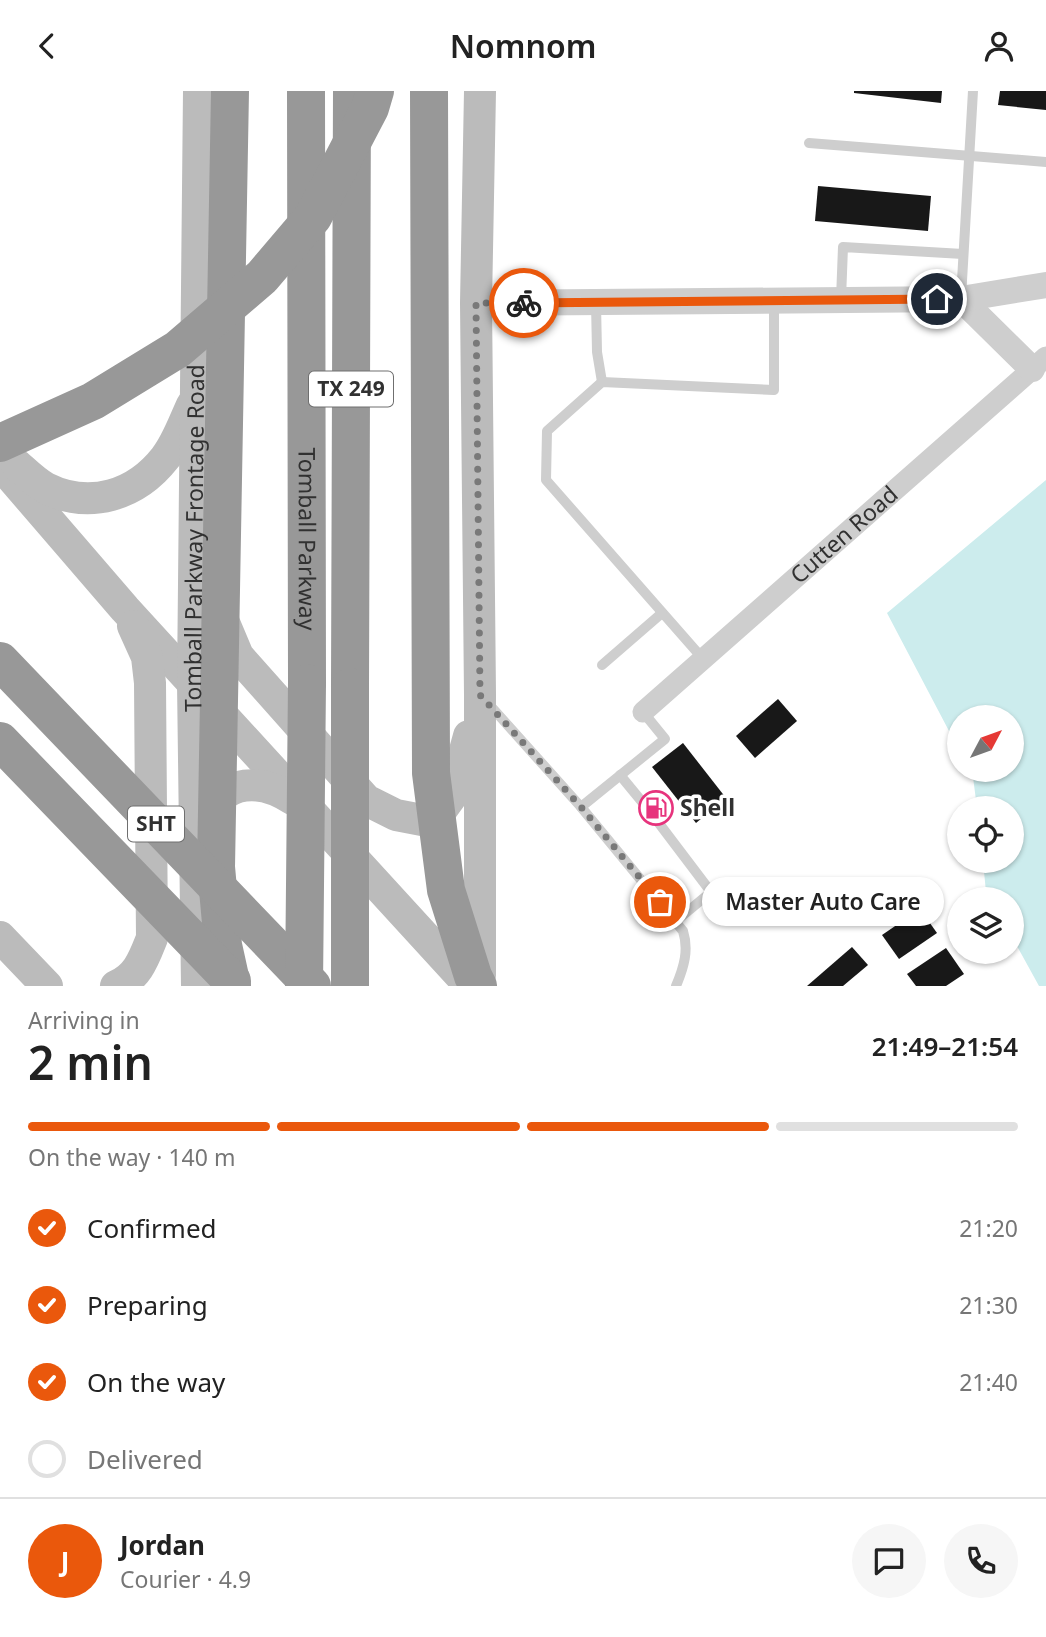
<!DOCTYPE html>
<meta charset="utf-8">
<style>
body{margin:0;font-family:"Noto Sans",sans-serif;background:#f6f6f6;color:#222;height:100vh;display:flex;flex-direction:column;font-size:26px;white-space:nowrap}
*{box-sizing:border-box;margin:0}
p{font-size:23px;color:#767676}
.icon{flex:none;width:38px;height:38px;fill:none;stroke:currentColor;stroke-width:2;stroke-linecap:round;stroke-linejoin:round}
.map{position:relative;height:895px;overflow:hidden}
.sheet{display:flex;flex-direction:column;background:#fff;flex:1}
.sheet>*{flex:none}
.needle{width:46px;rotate:49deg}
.fabs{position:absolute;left:947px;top:614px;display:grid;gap:14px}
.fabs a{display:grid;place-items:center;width:77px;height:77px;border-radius:50%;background:#fff;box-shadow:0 2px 5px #0004;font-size:35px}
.pin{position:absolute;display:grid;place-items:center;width:60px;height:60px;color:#fff;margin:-30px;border:4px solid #fff;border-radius:50%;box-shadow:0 2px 7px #0007}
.courier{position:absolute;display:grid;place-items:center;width:70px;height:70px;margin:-35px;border:5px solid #ea580c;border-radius:50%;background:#fff;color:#222;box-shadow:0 2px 9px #0007}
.bubble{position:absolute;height:49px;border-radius:24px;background:#fff;box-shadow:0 2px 5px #0004;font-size:23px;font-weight:600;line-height:49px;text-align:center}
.head em{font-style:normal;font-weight:600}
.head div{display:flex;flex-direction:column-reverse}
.head{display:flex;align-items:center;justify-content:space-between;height:119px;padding:0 28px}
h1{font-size:46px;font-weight:600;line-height:52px}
.bar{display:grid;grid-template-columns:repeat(4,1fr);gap:10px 7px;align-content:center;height:84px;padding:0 28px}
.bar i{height:9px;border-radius:5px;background:#e0e0e0}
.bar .current{background:#ea580c}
.bar p{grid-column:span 4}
.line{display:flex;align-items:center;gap:18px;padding:0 28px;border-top:2px solid #e0e0e0}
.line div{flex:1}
.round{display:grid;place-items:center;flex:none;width:74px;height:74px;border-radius:37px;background:#f6f6f6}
ol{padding:0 28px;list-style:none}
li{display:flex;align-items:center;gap:21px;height:77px}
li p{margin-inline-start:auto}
li .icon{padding:7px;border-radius:50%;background:#ea580c;color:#fff;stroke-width:4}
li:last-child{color:#767676}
li i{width:38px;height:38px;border:4px solid #e0e0e0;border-radius:50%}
header{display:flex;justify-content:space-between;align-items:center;height:91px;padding:0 28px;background:#fff;font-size:32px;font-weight:600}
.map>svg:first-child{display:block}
</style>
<header><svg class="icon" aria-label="back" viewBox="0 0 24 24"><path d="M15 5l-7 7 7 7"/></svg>Nomnom<svg class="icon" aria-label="person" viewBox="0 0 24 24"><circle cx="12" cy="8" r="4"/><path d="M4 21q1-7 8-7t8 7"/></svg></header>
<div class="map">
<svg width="1046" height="895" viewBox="0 0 1046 895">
<rect width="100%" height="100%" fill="#fff"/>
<path fill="#cceced" d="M1046,389v506h-7l-27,-49v-38h-22l-4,-7 -3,-31h29v-52l-35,-1 -4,-31 -3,-7h42v-53h-53v33l-72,-137z"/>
<g fill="#181818">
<path d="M854,0h88l-1,12 -87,-10z"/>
<path d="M1000,0h46v19l-48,-5z"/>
<path d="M818,95l113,10 -3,35 -113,-10z"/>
<path d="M778,608l19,22 -42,37 -19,-22z"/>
<path d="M683,652l43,55 -30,25 -44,-56z"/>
<path d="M920,818l17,24 -38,26 -17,-24z"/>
<path d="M852,856l16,18 -25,21h-36z"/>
<path d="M946,857l18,26 -18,12h-30l-9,-12z"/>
</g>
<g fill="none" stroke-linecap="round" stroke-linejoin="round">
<g stroke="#cecece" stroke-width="10">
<path d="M809,52l237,19"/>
<path d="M961,207l12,-207"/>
<path d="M841,208l2,-52 120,7"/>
<path d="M596,212l1,49 5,30"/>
<path d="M704,569l-158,-180 1,-49 55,-49 172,8v-88"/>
<path d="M602,574l60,-52"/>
<path d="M487,611l94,105 102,124c6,19 1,36 -7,55"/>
<path d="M620,684l23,28"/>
<path d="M581,716l84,-68 -22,-27"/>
<path d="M658,731l53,70 -35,29"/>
</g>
<path stroke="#cecece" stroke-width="21" id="s1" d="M643,621l403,-355"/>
<g stroke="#cecece" stroke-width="26">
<path d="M961,208l71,70"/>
<path d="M476,212l485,-4 85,-14"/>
</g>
<g stroke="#bbb" stroke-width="32">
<path d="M0,373l125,145 345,377"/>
<path d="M17,374c9,8 19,18 29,23 44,22 90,7 119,-30 12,-15 19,-36 27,-53"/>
<path d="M222,527l16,38 128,144 30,15 26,5 18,-8 13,-18 16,-58"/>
<path d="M206,726c19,-39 55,-39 88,-17"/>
<path d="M0,846l47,49"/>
<path d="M480,884v-280l-4,-392 4,-212"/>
<path d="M116,895c22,-9 28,-28 36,-48l-2,-255 -3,-26 -14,-31"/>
<path id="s2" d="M197,895l-4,-304 6,-591"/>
</g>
<g stroke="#989898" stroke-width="38">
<path id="s3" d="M306,0l1,592"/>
<path d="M350,596l2,-596"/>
</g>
<g stroke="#989898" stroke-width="38">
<path d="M230,0l-14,776 7,78 9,41"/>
<path d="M429,0l2,682 15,117 27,86 5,10"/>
<path d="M0,352l93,-42 85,-52 84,-72 51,-60 57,-109 5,-17"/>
<path d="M0,570l312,325"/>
<path d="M350,596v299"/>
<path d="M0,650l232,240"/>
<path d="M304,895l3,-303"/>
</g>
</g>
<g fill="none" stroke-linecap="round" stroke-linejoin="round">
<path stroke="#797979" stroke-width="7" stroke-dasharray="0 12.6" d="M524,212h-48l4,392 101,112 79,95"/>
<path stroke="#ea580c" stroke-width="9" d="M524,212l413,-4"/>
</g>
<defs>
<g id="fuel-ring" transform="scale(1.75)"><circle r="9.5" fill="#fff" stroke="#e7347d" stroke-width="1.5"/><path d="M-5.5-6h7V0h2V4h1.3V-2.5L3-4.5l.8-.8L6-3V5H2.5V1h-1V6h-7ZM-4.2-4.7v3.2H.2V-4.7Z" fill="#e7347d"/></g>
</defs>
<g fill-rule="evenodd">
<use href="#fuel-ring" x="656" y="717"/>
</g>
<g text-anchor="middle" stroke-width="7" stroke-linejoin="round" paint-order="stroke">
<g fill="#fff" stroke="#6f6f6f" stroke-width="2">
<rect x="309" y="280.5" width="84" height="35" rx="5"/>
<rect x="128" y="715.5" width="56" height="35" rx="5"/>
</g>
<g font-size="21" font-weight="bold" fill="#313131">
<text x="351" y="305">TX 249</text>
<text x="156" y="740">SHT</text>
</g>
<g font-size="23" fill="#313131" stroke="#fff">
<text dy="8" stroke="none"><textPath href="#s1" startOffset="268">Cutten Road</textPath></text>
<text dy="8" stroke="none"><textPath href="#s2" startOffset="448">Tomball Parkway Frontage Road</textPath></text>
<text dy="8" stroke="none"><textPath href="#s3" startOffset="448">Tomball Parkway</textPath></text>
</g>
<g font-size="23" font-weight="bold" fill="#313131" stroke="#fff" text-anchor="start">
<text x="680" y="725">Shell</text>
</g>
</g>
</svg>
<div class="fabs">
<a><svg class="needle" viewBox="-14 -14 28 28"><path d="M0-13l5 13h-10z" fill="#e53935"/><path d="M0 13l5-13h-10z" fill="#767676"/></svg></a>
<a><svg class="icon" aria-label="locate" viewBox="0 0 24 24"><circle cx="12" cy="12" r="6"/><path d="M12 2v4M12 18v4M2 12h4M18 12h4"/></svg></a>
<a><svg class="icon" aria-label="layers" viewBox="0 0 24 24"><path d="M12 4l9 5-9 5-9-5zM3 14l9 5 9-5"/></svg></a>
</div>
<div class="pin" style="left:660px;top:811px;background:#ea580c"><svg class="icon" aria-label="bag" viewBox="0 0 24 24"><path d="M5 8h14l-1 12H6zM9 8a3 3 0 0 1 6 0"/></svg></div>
<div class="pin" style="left:937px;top:208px;background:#1f2937"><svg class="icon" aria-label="home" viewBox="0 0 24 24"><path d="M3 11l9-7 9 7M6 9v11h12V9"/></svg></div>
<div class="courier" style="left:524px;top:212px"><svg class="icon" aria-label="bike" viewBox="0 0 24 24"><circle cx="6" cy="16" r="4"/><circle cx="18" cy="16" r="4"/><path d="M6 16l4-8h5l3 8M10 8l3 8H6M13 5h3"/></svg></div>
<div class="bubble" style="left:702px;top:786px;width:242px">Master Auto Care</div>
</div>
<section class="sheet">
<div class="head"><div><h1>2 min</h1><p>Arriving in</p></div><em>21:49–21:54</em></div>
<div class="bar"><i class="current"></i><i class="current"></i><i class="current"></i><i></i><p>On the way · 140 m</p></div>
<ol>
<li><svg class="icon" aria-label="check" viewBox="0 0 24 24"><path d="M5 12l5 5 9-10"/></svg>Confirmed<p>21:20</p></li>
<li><svg class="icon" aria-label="check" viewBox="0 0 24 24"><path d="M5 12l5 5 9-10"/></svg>Preparing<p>21:30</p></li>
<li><svg class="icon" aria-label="check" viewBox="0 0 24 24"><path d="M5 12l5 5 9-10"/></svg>On the way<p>21:40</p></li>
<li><i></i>Delivered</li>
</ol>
<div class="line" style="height:126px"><b class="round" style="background:#ea580c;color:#fff">J</b><div><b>Jordan</b><p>Courier · 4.9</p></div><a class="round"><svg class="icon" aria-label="chat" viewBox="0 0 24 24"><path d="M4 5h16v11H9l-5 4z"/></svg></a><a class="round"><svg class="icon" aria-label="phone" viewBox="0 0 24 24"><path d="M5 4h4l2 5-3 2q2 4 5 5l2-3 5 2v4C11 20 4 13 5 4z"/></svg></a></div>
</section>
